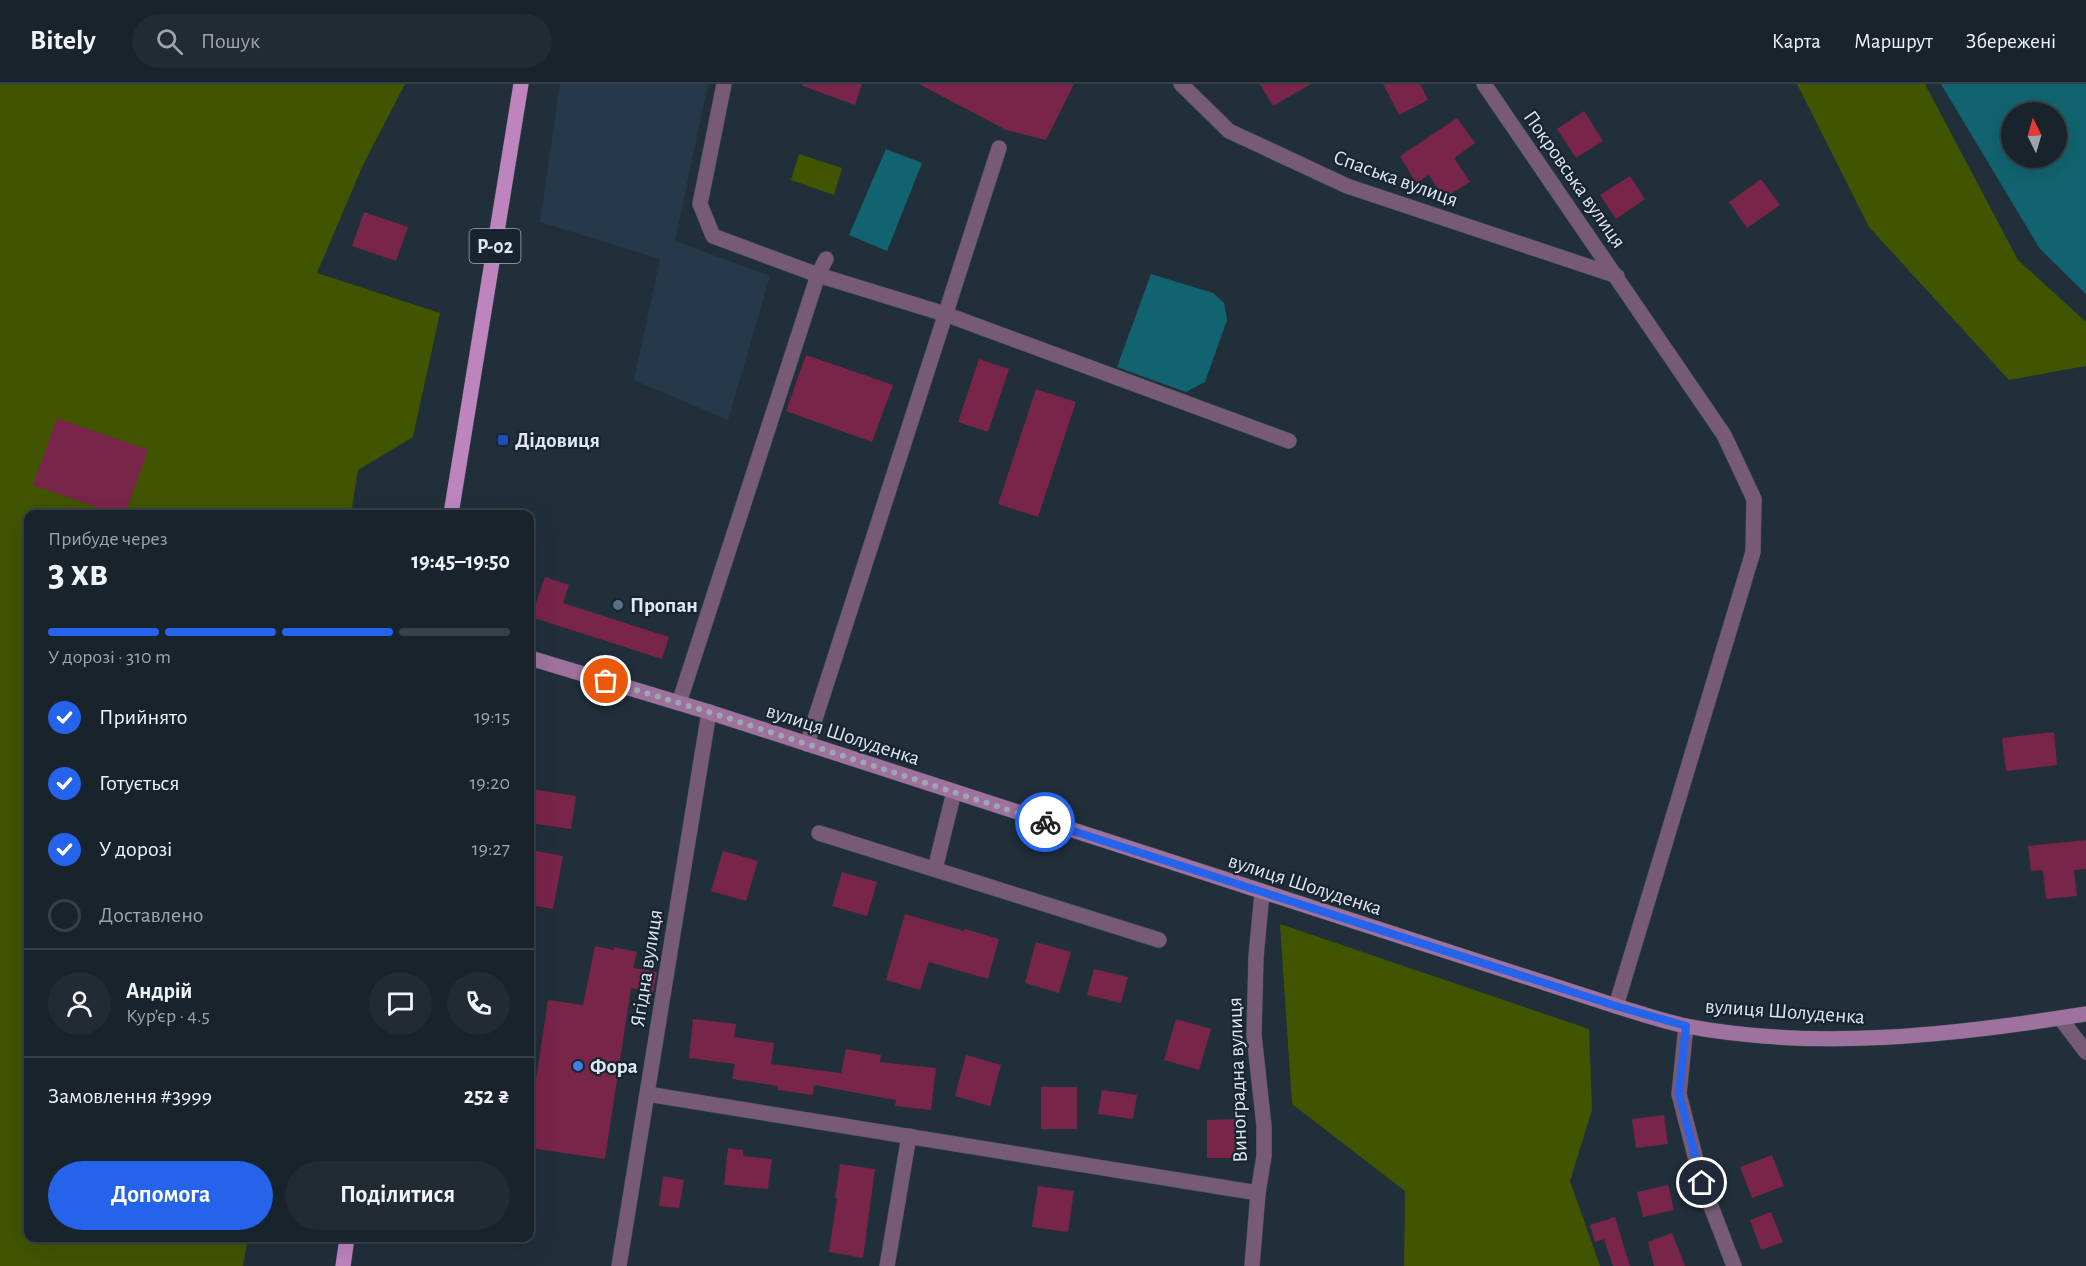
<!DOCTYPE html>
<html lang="uk">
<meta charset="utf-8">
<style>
body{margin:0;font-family:"Alegreya Sans",sans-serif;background:#222b34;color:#f1f3f6;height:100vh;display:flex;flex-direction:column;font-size:22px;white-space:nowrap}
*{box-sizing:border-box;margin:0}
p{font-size:20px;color:#9fa4a9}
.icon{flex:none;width:33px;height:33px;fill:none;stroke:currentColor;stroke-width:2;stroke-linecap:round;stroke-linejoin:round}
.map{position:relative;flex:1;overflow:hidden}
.side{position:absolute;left:24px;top:426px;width:510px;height:732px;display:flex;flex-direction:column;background:#19232c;border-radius:12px;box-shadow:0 6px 24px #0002,0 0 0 2px #374048}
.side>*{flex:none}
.needle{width:39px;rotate:355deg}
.buttons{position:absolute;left:2001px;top:18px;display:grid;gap:12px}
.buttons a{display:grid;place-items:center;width:66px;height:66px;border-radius:50%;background:#19232c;box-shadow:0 6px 24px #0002,0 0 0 2px #374048;font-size:30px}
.pin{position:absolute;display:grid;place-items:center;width:51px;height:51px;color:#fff;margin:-26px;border:3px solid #fff;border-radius:50%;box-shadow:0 2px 6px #0007}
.courier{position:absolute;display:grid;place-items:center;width:60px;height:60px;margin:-30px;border:4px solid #2563eb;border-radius:50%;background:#fff;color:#222;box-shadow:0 2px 8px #0007}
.overview em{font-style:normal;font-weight:600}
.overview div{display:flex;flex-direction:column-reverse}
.overview{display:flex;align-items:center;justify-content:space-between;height:102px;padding:0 24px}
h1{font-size:39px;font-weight:600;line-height:45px}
.bar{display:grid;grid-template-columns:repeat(4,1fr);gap:9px 6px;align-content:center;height:72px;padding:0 24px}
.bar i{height:8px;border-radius:4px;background:#374048}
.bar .on{background:#2563eb}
.bar p{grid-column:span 4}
.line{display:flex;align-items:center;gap:15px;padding:0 24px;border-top:2px solid #374048}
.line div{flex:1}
.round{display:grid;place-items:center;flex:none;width:63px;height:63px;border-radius:32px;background:#222b34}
ol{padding:0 24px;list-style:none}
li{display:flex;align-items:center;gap:18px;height:66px}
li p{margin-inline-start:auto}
li .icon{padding:6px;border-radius:50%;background:#2563eb;color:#fff;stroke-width:4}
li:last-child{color:#9fa4a9}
li i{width:33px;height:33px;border:3px solid #374048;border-radius:50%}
.action{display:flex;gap:12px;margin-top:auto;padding:12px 24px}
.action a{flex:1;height:69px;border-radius:36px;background:#2563eb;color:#fff;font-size:24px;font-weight:600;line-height:69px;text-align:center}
.action a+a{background:#222b34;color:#f1f3f6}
header{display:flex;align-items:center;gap:36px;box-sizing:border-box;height:84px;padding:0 30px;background:#19232c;border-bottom:2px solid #374048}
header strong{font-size:28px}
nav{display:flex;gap:33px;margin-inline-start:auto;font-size:21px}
.search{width:420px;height:54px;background:#222b34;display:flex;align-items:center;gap:15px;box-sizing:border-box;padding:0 21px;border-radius:33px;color:#9fa4a9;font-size:22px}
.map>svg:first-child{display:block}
</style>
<header>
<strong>Bitely</strong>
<div class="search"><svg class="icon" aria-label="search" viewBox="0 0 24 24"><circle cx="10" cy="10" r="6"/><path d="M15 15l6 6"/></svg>Пошук</div>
<nav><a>Карта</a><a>Маршрут</a><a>Збережені</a></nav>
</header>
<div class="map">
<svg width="2086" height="1182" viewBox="0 0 2086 1182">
<rect width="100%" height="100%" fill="#212f3b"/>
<path fill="#26394a" d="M560,0h148l-33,157 95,35 -42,144 -94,-40 26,-121 -120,-37z"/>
<g fill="#415400">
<path d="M0,0h405l-42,81 -46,108 123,40 -27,124 -55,33 -7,44h-323v724h220l-5,28h-243z"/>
<path d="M1797,0h128l93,176 68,62v44l-77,14 -140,-153z"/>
<path d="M799,70l43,14 -8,27 -43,-15z"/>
<path d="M1280,840l309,105 3,81 -22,71 30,85h-196l1,-75 -113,-87z"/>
</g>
<g fill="#11646f" fill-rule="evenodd">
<path d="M1941,0h145v210l-46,-45zM2012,28h44v46h-44z"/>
<path d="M886,65l36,14 -35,88 -38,-16z"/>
<path d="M1151,190l62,19 11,10 3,17 -22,62 -19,10 -69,-25z"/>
</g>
<g fill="#792449">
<path d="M803,0h59l-7,21 -52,-19z"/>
<path d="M919,0h155l-28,56 -40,-10z"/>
<path d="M1260,0h51l-38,22z"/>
<path d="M1383,0h37l8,16 -29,15z"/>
<path d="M1584,27l19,30 -27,17 -19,-29z"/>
<path d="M1457,34l18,25 -21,15 16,24 -26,16 -15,-23 -13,8 -16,-27z"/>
<path d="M1630,92l15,23 -29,20 -16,-24z"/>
<path d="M1761,95l19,26 -33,23 -18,-26z"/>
<path d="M364,128l44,15 -12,34 -44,-15z"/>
<path d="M806,271l87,30 -21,57 -86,-31z"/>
<path d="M979,275l30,10 -21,63 -30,-10z"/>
<path d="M1036,305l40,13 -38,115 -40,-13z"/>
<path d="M57,334l91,32 -23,64h-9l-83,-29z"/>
<path d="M545,493l24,8 -6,18 106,34 -7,22 -131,-42z"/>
<path d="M2054,648l3,33 -51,6 -4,-33z"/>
<path d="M530,705l46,7 -5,33 -41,-6z"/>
<path d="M2086,756v29l-12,1 3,26 -31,3 -3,-29 -12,1 -3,-25z"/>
<path d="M536,767l27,5 -10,53 -23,-4v-14z"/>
<path d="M723,767l35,10 -12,40 -35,-10z"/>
<path d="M842,788l35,10 -10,34 -35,-10z"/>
<path d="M905,830l59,17 1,-2 34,10 -11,40 -59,-17 -9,28 -34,-10z"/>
<path d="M1036,858l35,10 -12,41 -34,-10z"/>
<path d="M595,862l19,4v-3l23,5 -4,16 24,4 -4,21 -22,-5 -26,171 -75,-11v-29l18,-119 35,5z"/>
<path d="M1094,885l34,8 -7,26 -34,-8z"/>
<path d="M693,935l43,5 -2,13 40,6 -3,21 70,9 5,-24 35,6 -1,7 56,6 -5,42 -36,-4 1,-6 -82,-15 -1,10 -35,-5v-4l-46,-7 3,-15 -46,-6z"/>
<path d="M1176,935l35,10 -12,41 -35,-10z"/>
<path d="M966,971l35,10 -11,41 -35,-10z"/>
<rect x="1041" y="1003" width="36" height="42"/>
<path d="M1102,1006l35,5 -4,24 -35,-5z"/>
<path d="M1664,1031l4,29 -32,4 -4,-29z"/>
<path d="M1237,1035v39h-30v-38z"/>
<path d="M728,1064l15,2v6l29,3 -4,30 -44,-4z"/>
<path d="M1772,1071l12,31 -32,12 -12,-31z"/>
<path d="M840,1080l35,5 -12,89 -34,-6 8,-54h-2z"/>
<path d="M663,1092l21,4 -5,28 -20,-2z"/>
<path d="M1668,1101l6,25 -31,7 -6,-25z"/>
<path d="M1038,1102l36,5 -6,41 -36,-5z"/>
<path d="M1771,1128l12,30 -22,8 -11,-30z"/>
<path d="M1615,1133l6,20 9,29h-17l-9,-27 -9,3 -5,-17z"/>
<path d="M1672,1149l13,33h-31l-6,-24z"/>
</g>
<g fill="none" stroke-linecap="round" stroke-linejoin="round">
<g stroke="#3f4c58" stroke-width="16">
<g id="minor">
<path d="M724,0l-24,120 13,32 105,39 127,39 344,127"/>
<path d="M1181,0l48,47 118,55 270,90"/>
<path d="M1484,0l240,351 30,64 -1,53 -137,454"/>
<path d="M679,619l139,-428 8,-16"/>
<path d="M807,660l192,-596"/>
<path d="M819,749l340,107"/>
<path d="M935,785l19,-77"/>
<path d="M2060,934l26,34"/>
<path d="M1686,942l-7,68 23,89 32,83"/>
<path d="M647,1010l611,99"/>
<path d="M619,1182l90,-554"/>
<path d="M887,1182l22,-130"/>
<path d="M1252,1182l6,-73 6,-37v-30l-10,-91 2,-78 6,-64"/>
</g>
</g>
<g stroke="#3f4c58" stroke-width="16">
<path id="secondary" d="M530,574l179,54 907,294c23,7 46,15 70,20 132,25 269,9 400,-12"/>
</g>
<g stroke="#3f4c58" stroke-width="16">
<g id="primary">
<path d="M451,430l70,-430"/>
<path d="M343,1182l4,-28"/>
</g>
</g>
<use href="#minor" stroke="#765a76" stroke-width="15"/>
<use href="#secondary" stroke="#9f719e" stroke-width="15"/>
<use href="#primary" stroke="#be84be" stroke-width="15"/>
</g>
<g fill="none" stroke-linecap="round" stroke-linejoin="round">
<path stroke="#9ca7b0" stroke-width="6" stroke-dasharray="0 10.8" d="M606,597l103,31 336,110"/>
<path stroke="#2563eb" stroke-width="8" d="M1045,738l571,184 70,20 -7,68 23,89"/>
</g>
<rect fill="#1a4fb4" stroke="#182531" stroke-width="2" x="497" y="350" width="12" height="12" rx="3"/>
<circle fill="#5c6f8a" stroke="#182531" stroke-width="2" cx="618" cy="521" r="6"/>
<circle fill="#3f7fe0" stroke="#182531" stroke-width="2" cx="578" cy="982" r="6"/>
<g text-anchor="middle" stroke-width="4.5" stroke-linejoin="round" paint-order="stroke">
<rect fill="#182531" stroke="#a3adb6" stroke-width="1.5" x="469.5" y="145" width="51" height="34" rx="4.5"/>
<g font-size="20" font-weight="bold" fill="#dee7ef">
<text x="495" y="169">Р-02</text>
</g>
<g font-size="21" fill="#dee7ef" stroke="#182531">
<text transform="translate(1396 94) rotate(20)" y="7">Спаська вулиця</text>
<text transform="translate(1575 95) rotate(55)" y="7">Покровська вулиця</text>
<text transform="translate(843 650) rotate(18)" y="7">вулиця Шолуденка</text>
<text transform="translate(1305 800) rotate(18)" y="7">вулиця Шолуденка</text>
<text transform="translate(646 884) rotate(-81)" y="7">Ягідна вулиця</text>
<text transform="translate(1785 927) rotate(4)" y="7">вулиця Шолуденка</text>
<text transform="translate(1237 996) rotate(-92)" y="7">Виноградна вулиця</text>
</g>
<g font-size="21" font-weight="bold" fill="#dee7ef" stroke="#182531" text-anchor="start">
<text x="515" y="363">Дідовиця</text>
<text x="630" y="528">Пропан</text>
<text x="590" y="989">Фора</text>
</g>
</g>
</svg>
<div class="buttons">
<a><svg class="needle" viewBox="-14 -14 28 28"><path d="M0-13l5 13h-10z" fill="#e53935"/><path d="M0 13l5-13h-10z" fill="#9fa4a9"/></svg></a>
</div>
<div class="pin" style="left:606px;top:597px;background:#ea580c"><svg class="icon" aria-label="bag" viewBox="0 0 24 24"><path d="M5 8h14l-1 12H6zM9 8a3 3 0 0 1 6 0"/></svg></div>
<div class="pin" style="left:1702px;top:1099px;background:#1f2937"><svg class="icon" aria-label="home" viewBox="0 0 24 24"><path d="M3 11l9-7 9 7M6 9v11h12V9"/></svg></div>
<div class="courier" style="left:1045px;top:738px"><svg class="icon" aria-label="bike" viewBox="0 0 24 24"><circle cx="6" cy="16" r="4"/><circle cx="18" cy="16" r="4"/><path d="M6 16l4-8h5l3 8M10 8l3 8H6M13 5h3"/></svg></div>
<section class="side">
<div class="overview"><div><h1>3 хв</h1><p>Прибуде через</p></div><em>19:45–19:50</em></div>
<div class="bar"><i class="on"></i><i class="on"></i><i class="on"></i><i></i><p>У дорозі · 310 m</p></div>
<ol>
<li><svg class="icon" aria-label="check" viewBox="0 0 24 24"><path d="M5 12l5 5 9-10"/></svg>Прийнято<p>19:15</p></li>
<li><svg class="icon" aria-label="check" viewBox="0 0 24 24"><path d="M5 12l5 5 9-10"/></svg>Готується<p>19:20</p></li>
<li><svg class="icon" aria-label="check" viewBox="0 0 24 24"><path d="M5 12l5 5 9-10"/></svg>У дорозі<p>19:27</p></li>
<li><i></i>Доставлено</li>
</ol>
<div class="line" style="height:108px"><a class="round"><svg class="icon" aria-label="person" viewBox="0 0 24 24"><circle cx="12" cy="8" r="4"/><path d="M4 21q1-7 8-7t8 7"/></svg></a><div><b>Андрій</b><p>Кур’єр · 4.5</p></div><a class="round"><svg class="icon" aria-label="chat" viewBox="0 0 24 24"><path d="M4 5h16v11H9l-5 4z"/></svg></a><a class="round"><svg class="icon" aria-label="phone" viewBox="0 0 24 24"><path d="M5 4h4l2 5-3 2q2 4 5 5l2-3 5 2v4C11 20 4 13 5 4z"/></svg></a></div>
<div class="line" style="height:78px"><div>Замовлення #3999</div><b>252 ₴</b></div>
<div class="action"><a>Допомога</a><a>Поділитися</a></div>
</section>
</div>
